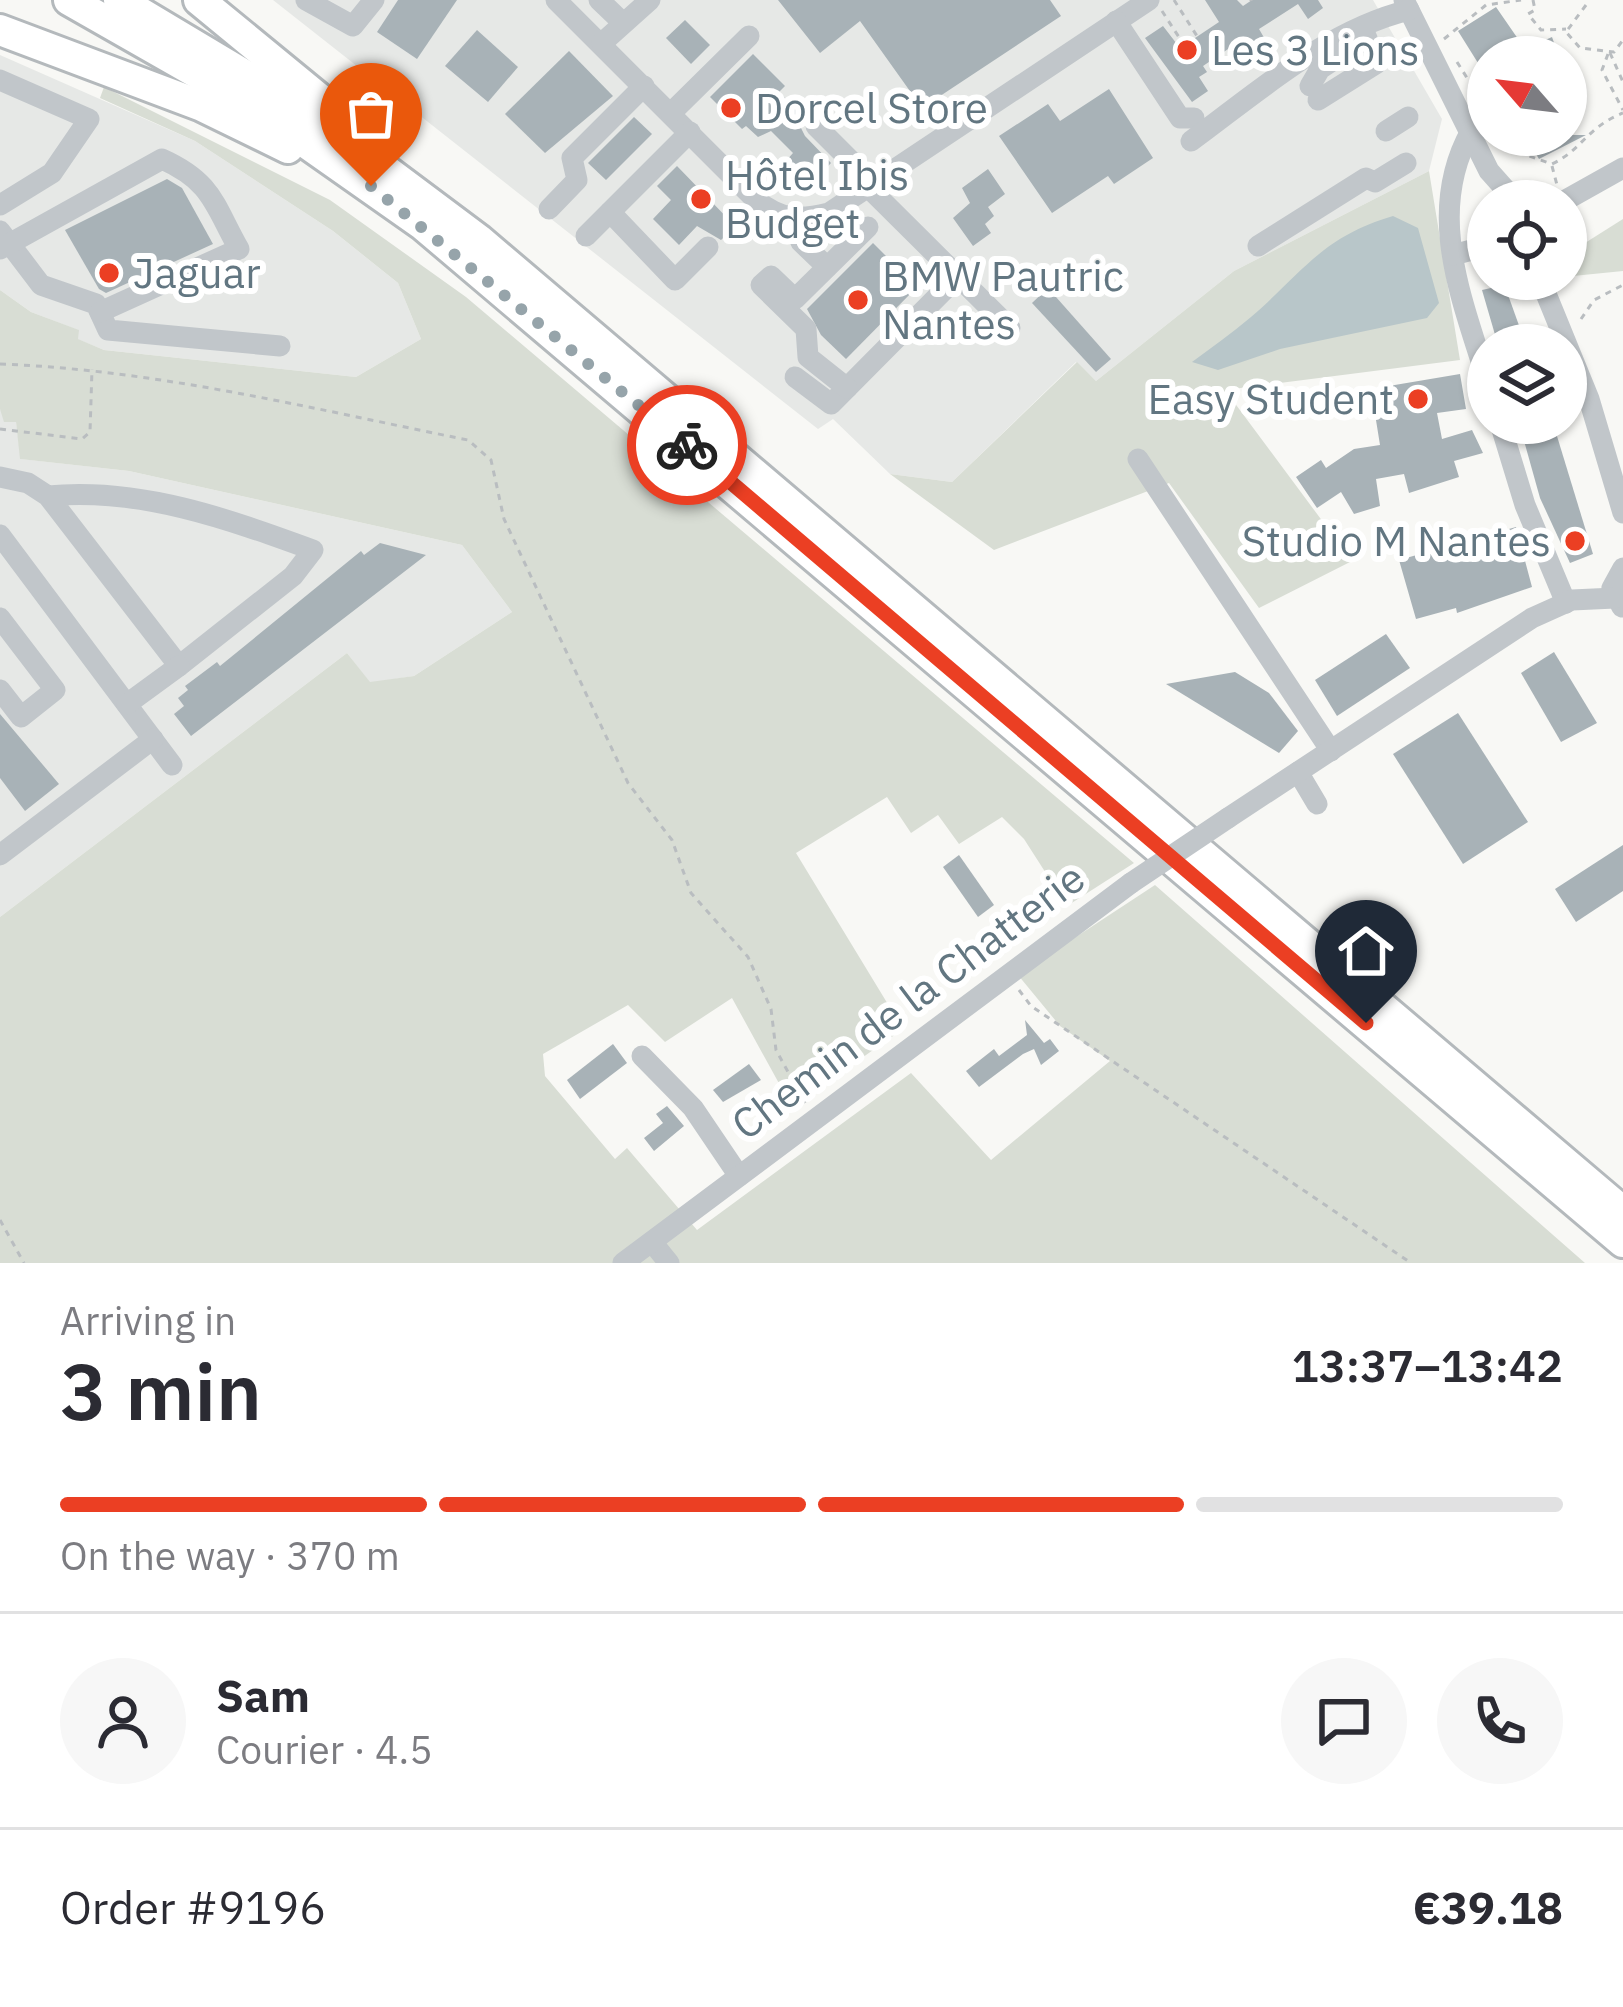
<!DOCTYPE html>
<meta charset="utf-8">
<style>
body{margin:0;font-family:"IBM Plex Sans",sans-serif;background:#f7f7f7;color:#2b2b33;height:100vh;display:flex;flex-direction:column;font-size:45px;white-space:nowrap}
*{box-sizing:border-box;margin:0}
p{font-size:39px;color:#7c7c81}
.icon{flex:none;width:66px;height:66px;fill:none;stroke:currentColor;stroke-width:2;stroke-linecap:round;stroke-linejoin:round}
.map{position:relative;height:1263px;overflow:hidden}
.side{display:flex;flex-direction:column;background:#fff;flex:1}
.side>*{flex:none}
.needle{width:78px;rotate:298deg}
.buttons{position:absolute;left:1467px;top:36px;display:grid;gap:24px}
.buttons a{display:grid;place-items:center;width:120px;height:120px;border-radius:50%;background:#fff;box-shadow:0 3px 9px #0004;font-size:60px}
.pin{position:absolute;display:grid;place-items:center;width:102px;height:102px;color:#fff;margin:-123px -51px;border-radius:50% 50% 50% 0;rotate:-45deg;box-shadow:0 0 12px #0007}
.pin .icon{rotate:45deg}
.courier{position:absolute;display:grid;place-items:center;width:120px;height:120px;margin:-60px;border:9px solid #eb3f23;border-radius:50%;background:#fff;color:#222;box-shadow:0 3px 15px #0007}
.head em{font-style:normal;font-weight:600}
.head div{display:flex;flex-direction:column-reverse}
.head{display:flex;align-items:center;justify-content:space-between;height:204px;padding:0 60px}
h1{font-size:78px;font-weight:600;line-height:90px}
.bar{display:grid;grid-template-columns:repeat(4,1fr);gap:18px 12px;align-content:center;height:144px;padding:0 60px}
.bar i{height:15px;border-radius:9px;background:#e1e1e2}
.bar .active{background:#eb3f23}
.bar p{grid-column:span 4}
.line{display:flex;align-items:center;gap:30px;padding:0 60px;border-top:3px solid #e1e1e2}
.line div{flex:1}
.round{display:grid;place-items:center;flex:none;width:126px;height:126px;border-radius:63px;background:#f7f7f7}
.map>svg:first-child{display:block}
</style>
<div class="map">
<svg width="1623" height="1263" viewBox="0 0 1623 1263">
<rect width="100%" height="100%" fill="#f8f8f5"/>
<g fill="#e6e8e6">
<path d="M273,0h1100l69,119 -13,52 -195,100 -138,110 -20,-19 -124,120 -62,-8 -57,-55 -15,10z"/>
<path d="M0,55l195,86 138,90 65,52 23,56 -65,38 -252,-27 -27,-11 1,-9 -47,-18 -31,-22z"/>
<path d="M0,409l16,13 5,37 108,12 333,74 50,67 -98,64 -44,7 -23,-30 -347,264z"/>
</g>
<g fill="#d8ddd4">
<path d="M104,87l226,113 136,97 668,566 -67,43 -43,-67 -22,-22 -43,27 -21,-29 -27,18 -24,-36 -91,56 107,176 -111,78 -60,-109 -67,44 -37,-37 -85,49 2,22 70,83 12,-11 70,82 214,-157 80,87 119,-99 -50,-35 -42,-51 137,-90 430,378h-1585v-346l347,-264 23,29 44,-6 98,-64 -50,-67 -333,-74 -109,-12 -4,-37h-12l-4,-13v-119l31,22 48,18 -1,9 26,11 252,27 65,-38 -23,-56 -65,-52 -138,-90 -95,-43z"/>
<path d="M1429,171l31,189 -235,30 127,171 -93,47 -90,-125 -175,67 -104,-76 62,8 125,-120 19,19 138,-110z"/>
<path d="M1623,219v52l-50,5 -7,-21z"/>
</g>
<path fill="#b8c6c9" d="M1393,216l25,12 21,75 -12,15 -147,31 -62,21 -26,-8c20,-15 40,-29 59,-45 52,-45 71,-80 142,-101z"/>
<g fill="#a8b2b7">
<path d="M398,0h59l-40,59 -40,-27z"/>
<path d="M778,0h272l11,16 -139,92 -62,-87 -40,32z"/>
<path d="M1205,0h32l6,6 9,-6h66l5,8 -15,11 -10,-15 -39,25 7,12 -7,4 4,7 -17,11 -12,-18 -31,21 4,6 -8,5 9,14 -16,11 -47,-64 18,-12 17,22 39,-26z"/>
<path d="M1496,7l29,42 27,-12 7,20h-71v22l-30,-48z"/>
<path d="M685,20l25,25 -19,19 -25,-26z"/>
<path d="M477,30l41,37 -30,35 -43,-36z"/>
<path d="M569,51l44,45 -68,57 -40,-39z"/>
<path d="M753,54l32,32 -6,6 26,25 -5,9 5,10 26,27 -12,13 -8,-7 -9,9 -17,-16 8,-9 -22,-22 -13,6 -12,-11 -4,3 -32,-32z"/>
<path d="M1109,89l44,69 -39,26 -6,-8 -56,37 -53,-77 49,-32 12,17z"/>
<path d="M634,117l18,17 -46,46 -18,-17z"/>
<path d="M1534,135h52l-47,24 -12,-20z"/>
<path d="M677,166l58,60 -14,14 -24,-14 -18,19 -26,-26 18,-19 -14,-14z"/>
<path d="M988,169l17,25 -17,13 6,9 -9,8 6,9 -18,13 -20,-28 17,-15 -8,-15z"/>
<path d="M167,179l15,9 31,56 -107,49 -7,-4 -34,-59z"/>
<path d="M873,243l44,44 -71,72 -25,-24 -14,-26z"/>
<path d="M1504,285l3,7 19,53h-28l-16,-55z"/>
<path d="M1048,288l63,71 -15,13 -64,-69z"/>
<path d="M1460,374l6,35 -29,4 5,26 30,-9 11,23 -29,8 5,16 -50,16 -5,-19 -28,5 4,27 -26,8 -13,-22 -24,16 -21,-31 25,-17 5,8 28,-19 26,-4 -9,-56z"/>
<path d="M1519,423h34l40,131 -23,9 -30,-65z"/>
<path d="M1516,527l16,60 -75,26 -1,-5 -40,11 -17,-59z"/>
<path d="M380,543l46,12 -235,181 -17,-22 10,-8 -6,-8 10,-8 -3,-4 32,-24 3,4 141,-115 3,4z"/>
<path d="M1386,634l24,34 -73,48 -22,-36z"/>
<path d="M1554,652l43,71 -36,19 -40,-69z"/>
<path d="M1235,672l34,21 29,38 -19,22 -113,-69z"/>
<path d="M1458,713l70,109 -65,42 -70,-110z"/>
<path d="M0,714l59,70 -34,27 -25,-33z"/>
<path d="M1623,845v46l-47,31 -21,-33z"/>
<path d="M959,855l35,50 -16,12 -35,-50z"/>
<path d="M1025,1020l19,23 6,-4 9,12 -18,14 -7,-16 -11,5 -44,33 -13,-16 28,-22 5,7 28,-21z"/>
<path d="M613,1044l14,19 -47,36 -13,-19z"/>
<path d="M749,1064l12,16 -38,22 -10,-12z"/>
<path d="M667,1106l17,20 -30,25 -10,-13 19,-15 -7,-9z"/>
</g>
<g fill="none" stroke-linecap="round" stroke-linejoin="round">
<g stroke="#b4b9bc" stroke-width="36">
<g id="highway">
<path d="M69,0l179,102 175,123 1200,1017"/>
<path d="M119,0l197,118 163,122 1144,972"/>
<path d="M199,0l128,105"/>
<path d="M0,30l202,76 86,42"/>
</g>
</g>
<g stroke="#b9bdc0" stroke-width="3" stroke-dasharray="6 6" stroke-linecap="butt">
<path d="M1174,0l23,36"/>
<path d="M1251,0v1"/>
<path d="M1533,0l2,10 -7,4 13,16 25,-1"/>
<path d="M1586,5l-20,27 14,16 34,4 9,-12"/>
<path d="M1162,11l22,34"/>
<path d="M1444,39l42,-34 35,-5"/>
<path d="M1610,53l13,29"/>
<path d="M1608,54l-6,16 21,40"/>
<path d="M1457,62l31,49"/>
<path d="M1503,135l9,15 40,14c30,-14 35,-37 71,-51"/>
<path d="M1552,166l5,19"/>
<path d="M1581,319l13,-19 29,-15"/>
<path d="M0,364c158,6 313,45 468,76l23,20 13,59 124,264 44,57 19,53 57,64 23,52 5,41 29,53"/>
<path d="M0,429l82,10 8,-7 2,-63"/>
<path d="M1019,990l12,16 380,257"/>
<path d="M0,1220l24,43"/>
</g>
<g stroke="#c1c6ca" stroke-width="21">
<path d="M306,0l47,26 21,-26"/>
<path d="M556,0l200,200c25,19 42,21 73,13l320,-213"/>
<path d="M599,0l23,22"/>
<path d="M1404,0l85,171 24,27"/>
<path d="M1116,21l64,97h14"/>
<path d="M602,43l48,-43"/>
<path d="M0,80l89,39 -37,54 -52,32"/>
<path d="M1310,86l10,-17 47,-31"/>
<path d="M1318,100l59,-37"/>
<path d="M671,113l78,-77"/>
<path d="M816,126l57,57"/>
<path d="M1386,131l22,-14"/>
<path d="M1471,131c-46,82 -9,168 17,252"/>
<path d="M1191,141c67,-49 136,-111 218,-131"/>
<path d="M868,187l142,141"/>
<path d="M1511,201l19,-10 17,10"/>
<path d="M1564,201l59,-33"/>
<path d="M549,209l28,-29 -5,-22 72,-72"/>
<path d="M610,212l65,68 33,-33"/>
<path d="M792,218l9,24 26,25"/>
<path d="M0,231l41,54 55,19 12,26 172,16"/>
<path d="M586,236l104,-104"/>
<path d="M1258,246l108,-68 9,4 31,-19"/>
<path d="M0,249l162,-90c51,23 52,46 77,90l-139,63"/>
<path d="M1453,255l26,-7"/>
<path d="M1540,279l49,120 34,114"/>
<path d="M795,377l36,27 127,-128"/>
<path d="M847,388l-39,-31 -2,-28 -45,-44 10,-9 24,23 73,-72"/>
<path d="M1500,423l25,82 41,98"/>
<path d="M1138,459l193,292"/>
<path d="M0,477l28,6 20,13 131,170 114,-90 20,-26c-85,-31 -173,-63 -265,-54"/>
<path d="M0,535l172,230"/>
<path d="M1622,607l-10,-19 11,-20"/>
<path d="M0,618l55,72 -34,27 -21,-27"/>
<path d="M127,704l52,-38"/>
<path d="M1298,772l19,32"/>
<path d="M1228,818l304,-200 40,-18 43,-2"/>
<path d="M0,855l153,-116"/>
<path d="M642,1056l51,52 46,68"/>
<path d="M652,1242l17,21"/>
<path d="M623,1263l508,-380"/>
</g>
<use href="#highway" stroke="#fff" stroke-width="30"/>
<path stroke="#c1c6ca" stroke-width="21" d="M1131,883l97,-65"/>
</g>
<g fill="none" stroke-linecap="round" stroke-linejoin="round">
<path stroke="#96a4aa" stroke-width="12" stroke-dasharray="0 21.6" d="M371,186l316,259"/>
<path stroke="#eb3f23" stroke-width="15" d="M687,445l679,578"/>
</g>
<g fill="#eb3f23" stroke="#fff" stroke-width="4.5">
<circle cx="1187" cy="50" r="12"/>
<circle cx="731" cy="108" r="12"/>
<circle cx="701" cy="199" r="12"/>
<circle cx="109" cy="273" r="12"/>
<circle cx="858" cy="300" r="12"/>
<circle cx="1418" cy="399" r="12"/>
<circle cx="1575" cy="541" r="12"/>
</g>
<g text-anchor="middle" stroke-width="12" stroke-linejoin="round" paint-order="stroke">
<g font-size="42" fill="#627681" stroke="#fff" text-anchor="start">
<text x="1211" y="65">Les 3 Lions</text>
<text x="755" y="123">Dorcel Store</text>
<text x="725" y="190">Hôtel Ibis<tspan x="725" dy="48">Budget</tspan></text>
<text x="133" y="288">Jaguar</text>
<text x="882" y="291">BMW Pautric<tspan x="882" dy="48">Nantes</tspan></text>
<text x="1394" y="414" text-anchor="end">Easy Student</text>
<text x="1551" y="556" text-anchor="end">Studio M Nantes</text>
</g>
<g font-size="42" fill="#627681" stroke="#fff">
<text transform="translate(908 1001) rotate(-37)" y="15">Chemin de la Chatterie</text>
</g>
</g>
</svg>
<div class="buttons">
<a><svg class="needle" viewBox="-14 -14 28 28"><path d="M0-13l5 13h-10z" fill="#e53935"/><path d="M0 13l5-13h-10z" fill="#7c7c81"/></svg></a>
<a><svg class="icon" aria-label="locate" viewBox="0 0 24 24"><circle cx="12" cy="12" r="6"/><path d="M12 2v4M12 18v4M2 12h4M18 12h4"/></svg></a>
<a><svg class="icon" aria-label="layers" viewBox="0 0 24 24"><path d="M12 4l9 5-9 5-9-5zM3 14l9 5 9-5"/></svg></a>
</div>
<div class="pin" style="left:371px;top:186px;background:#ea580c"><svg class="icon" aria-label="bag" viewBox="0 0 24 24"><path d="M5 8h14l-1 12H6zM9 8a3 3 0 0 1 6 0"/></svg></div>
<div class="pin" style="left:1366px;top:1023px;background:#1f2937"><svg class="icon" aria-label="home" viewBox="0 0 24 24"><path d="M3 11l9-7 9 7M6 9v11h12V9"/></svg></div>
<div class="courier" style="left:687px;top:445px"><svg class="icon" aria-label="bike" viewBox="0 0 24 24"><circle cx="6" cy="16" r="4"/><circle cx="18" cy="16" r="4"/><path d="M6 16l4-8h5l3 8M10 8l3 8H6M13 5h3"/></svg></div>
</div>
<section class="side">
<div class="head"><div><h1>3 min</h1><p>Arriving in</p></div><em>13:37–13:42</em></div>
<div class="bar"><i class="active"></i><i class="active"></i><i class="active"></i><i></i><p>On the way · 370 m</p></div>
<div class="line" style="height:216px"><a class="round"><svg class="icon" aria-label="person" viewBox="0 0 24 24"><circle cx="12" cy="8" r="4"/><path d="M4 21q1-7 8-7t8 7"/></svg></a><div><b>Sam</b><p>Courier · 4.5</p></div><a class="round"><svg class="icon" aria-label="chat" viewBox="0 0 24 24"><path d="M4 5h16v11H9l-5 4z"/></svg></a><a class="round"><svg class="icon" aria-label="phone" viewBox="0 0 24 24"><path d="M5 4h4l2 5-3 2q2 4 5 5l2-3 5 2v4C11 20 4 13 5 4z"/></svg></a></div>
<div class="line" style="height:156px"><div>Order #9196</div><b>€39.18</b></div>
</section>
